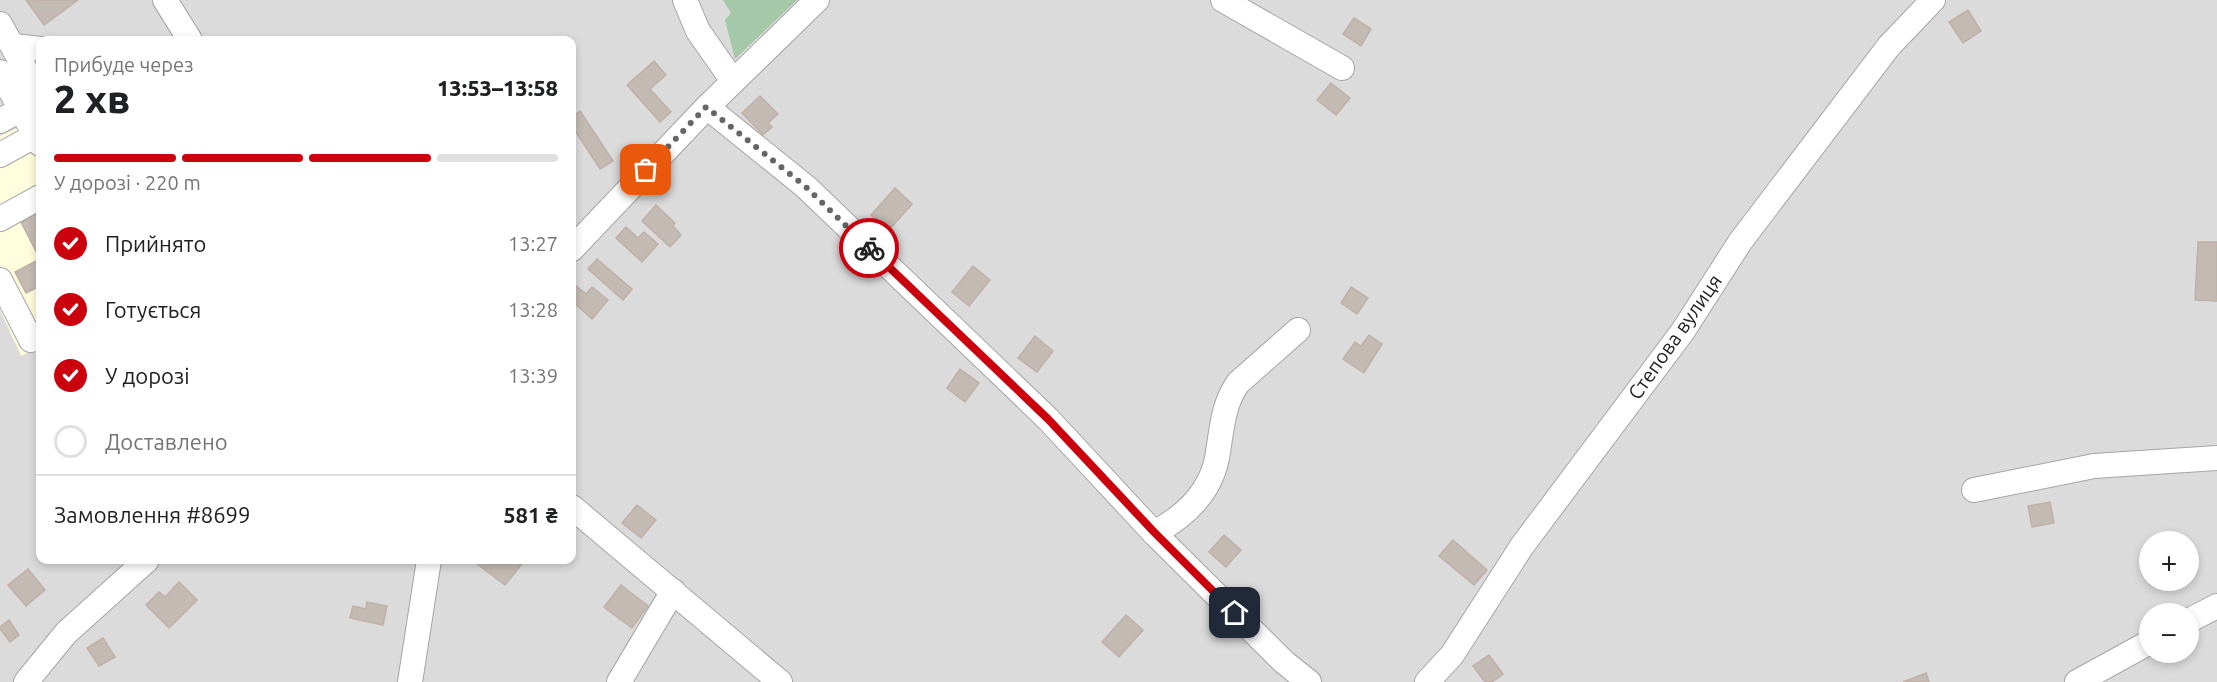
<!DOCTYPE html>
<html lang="uk">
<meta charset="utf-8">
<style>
body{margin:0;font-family:Ubuntu,sans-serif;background:#f6f6f6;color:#202124;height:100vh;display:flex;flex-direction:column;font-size:22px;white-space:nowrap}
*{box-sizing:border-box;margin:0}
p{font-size:20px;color:#757577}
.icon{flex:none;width:33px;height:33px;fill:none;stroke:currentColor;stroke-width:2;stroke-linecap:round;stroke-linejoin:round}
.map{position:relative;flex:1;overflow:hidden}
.drawer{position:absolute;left:36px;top:36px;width:540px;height:528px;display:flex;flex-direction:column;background:#fff;border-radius:12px;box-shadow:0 3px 9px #0003}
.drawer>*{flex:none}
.controls{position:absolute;left:2139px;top:531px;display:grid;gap:12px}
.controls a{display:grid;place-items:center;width:60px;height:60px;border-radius:50%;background:#fff;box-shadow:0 3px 9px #0003;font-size:30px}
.pin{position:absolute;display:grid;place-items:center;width:51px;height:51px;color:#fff;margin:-26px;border-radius:12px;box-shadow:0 3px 9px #0006}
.courier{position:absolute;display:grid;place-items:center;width:60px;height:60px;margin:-30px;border:4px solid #cb010e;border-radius:50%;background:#fff;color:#222;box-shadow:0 2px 8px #0007}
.overview em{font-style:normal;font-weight:800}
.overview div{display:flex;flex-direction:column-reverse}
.overview{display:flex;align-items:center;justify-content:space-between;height:102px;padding:0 18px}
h1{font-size:39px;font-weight:800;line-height:45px}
.bar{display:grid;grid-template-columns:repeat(4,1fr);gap:9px 6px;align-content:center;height:72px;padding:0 18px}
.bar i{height:8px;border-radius:4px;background:#e0e0e0}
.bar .selected{background:#cb010e}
.bar p{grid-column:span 4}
.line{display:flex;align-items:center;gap:15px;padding:0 18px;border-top:2px solid #e0e0e0}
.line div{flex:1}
ol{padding:0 18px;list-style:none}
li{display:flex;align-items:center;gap:18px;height:66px}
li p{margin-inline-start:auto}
li .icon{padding:6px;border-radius:50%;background:#cb010e;color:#fff;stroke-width:4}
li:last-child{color:#757577}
li i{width:33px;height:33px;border:3px solid #e0e0e0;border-radius:50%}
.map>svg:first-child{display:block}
</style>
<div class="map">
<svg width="2217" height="682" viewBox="0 0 2217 682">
<rect width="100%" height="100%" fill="#efeae4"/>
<path fill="#dcdbdb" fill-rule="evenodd" d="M0,0h2217v682h-2217zM40,40h532v520h-532zM2150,542h38v38h-38zM2150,614h38v38h-38z"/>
<path fill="#fffddd" d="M40,117v229l-19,10 -21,-46v-174z"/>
<path fill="#a5c8a8" d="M723,0h74l-62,59 -10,-39 6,-7z"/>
<g fill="#c3bab3" stroke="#c0b0a6" stroke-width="1.5">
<path d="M26,0h52l-34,25z"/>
<path d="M1968,10l13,21 -18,12 -14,-21z"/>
<path d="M1354,18l17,11 -10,17 -18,-12z"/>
<path d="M654,61l12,14 -16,14 21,23 -11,10 -33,-37z"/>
<path d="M1331,83l19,15 -14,17 -19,-15z"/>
<path d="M760,96l18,18 -10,9 4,4 -9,8 -21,-22z"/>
<path d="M580,111l33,50 -13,8 -28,-43v-9z"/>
<path d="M895,188l17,16 -24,27 -17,-16z"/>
<path d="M656,205l19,18 -2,3 8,9 -11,12 -28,-26z"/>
<path d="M40,212v47l-19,-37z"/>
<path d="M626,227l12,11 6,-6 14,12 -16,18 -26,-24z"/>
<path d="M2198,242h19v59l-22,-1z"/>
<path d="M40,259v27l-14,7 -11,-21z"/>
<path d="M597,259l35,30 -9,11 -35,-31z"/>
<path d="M973,266l17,14 -21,26 -17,-14z"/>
<path d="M575,285l11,9 6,-7 16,13 -16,19 -20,-18v-13z"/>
<path d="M1351,287l17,11 -11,16 -16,-11z"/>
<path d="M1369,335l13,9 -18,29 -21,-14 12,-17 6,4z"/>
<path d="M1035,336l18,15 -16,21 -19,-14z"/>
<path d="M960,369l19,14 -14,19 -18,-14z"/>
<path d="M2050,502l4,21 -22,4 -4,-21z"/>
<path d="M637,505l19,15 -15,18 -19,-15z"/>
<path d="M1224,535l17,15 -15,17 -17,-15z"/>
<path d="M1453,540l34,30 -13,15 -35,-29z"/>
<path d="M472,560h53l-20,25z"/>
<path d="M28,569l17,21 -19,16 -18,-21z"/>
<path d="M179,582l18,18 -28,28 -23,-23 13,-13 6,5z"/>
<path d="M621,585l27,21 -16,22 -28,-21z"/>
<path d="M367,602l20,4 -4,19 -33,-7 3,-12 13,3z"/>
<path d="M1126,615l17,15 -24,27 -17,-15z"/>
<path d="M9,620l10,15 -9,7 -10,-13v-2z"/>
<path d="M103,638l12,19 -16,9 -12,-18z"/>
<path d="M1489,655l14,19 -11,8h-7l-12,-16z"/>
<path d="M1926,673l3,9h-26z"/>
</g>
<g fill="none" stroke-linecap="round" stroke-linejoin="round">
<g stroke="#a5a5a5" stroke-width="26">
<g id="minor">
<path d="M165,0l25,40"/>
<path d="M685,0l13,31 35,50"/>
<path d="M1223,0l119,68"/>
<path d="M0,24l40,72"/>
<path d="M14,46l26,3"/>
<path d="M0,72l40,72"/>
<path d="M707,107l99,80 242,232 106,114 130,129 25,20"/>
<path d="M0,121l33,-18"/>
<path d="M0,155l40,-22"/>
<path d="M0,219l40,-22"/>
<path d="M572,249l135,-142 110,-107"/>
<path d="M0,280l31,60 9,-5"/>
<path d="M1974,490l120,-24 123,-8"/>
<path d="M572,507l208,175"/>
<path d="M1154,533c30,-16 56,-40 63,-75 5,-28 5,-52 21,-75l60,-53"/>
<path d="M2188,621l29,-15"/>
<path d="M26,682l40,-49 81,-73"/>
<path d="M410,682l19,-122"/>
<path d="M619,682l54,-91"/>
<path d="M1427,682l25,-27 70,-109 161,-215 57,-89 149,-196 44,-46"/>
<path d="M2077,682l73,-40"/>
</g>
</g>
<use href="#minor" stroke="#fff" stroke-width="24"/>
</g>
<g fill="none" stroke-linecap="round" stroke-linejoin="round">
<path stroke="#676563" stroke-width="6" stroke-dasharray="0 10.8" d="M646,170l60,-63 100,80 63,61"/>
<path stroke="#cb010e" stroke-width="8" d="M869,248l179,171 106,113 81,81"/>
</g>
<g text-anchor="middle" stroke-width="6" stroke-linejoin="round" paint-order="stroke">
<g font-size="20" fill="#1e1e1e" stroke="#fff">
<text transform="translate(1675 337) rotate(-55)" y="7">Степова вулиця</text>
</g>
</g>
</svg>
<div class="controls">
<a>+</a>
<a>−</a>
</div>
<div class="pin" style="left:646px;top:170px;background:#ea580c"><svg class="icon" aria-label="bag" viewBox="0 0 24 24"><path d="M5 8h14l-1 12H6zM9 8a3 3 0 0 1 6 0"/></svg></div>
<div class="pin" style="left:1235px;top:613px;background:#1f2937"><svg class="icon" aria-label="home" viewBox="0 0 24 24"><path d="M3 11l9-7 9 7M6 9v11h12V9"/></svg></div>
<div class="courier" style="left:869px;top:248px"><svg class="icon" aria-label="bike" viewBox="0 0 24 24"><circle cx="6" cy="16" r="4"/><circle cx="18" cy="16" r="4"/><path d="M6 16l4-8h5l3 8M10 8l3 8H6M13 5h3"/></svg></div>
<section class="drawer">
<div class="overview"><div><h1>2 хв</h1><p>Прибуде через</p></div><em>13:53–13:58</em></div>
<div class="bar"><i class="selected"></i><i class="selected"></i><i class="selected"></i><i></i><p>У дорозі · 220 m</p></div>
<ol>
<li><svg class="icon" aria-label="check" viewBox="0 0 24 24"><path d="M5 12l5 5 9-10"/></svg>Прийнято<p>13:27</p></li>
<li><svg class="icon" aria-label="check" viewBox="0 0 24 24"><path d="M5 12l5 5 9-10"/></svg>Готується<p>13:28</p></li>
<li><svg class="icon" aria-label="check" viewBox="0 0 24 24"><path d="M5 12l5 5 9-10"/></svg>У дорозі<p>13:39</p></li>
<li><i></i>Доставлено</li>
</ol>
<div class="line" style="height:78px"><div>Замовлення #8699</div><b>581 ₴</b></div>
</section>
</div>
